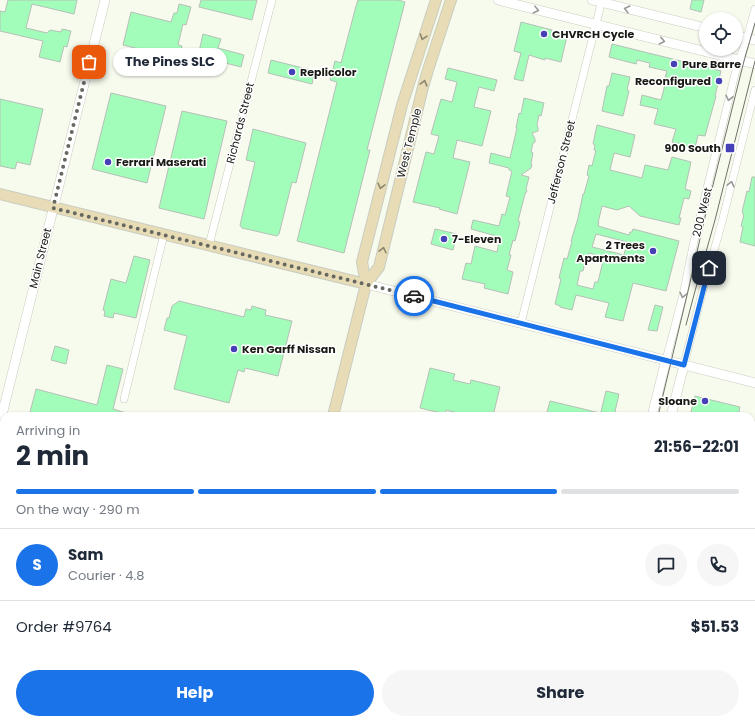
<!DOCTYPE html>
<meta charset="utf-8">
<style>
body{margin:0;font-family:Poppins,sans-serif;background:#f6f6f7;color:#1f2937;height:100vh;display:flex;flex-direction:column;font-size:15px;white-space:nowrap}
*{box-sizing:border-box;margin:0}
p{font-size:13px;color:#747a83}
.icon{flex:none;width:22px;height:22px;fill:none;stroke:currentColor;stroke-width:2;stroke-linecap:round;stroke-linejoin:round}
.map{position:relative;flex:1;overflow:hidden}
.sheet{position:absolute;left:0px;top:412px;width:755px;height:312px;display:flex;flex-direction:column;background:#fff;border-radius:12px 12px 0 0;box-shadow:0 1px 3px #0004}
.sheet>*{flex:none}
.buttons{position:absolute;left:699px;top:12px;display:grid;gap:8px}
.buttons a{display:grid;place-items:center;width:44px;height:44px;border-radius:50%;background:#fff;box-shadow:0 1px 3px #0004;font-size:20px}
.pin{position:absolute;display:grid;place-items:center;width:34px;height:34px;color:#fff;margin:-17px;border-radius:8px;box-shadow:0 2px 6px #0006}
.courier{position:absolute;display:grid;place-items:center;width:40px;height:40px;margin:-20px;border:3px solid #1a73e8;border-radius:50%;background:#fff;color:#222;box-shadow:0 1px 5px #0007}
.bubble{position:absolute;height:28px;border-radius:14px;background:#fff;box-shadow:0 1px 3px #0004;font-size:13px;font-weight:700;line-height:28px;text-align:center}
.headline em{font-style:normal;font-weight:700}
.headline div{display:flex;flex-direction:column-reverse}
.headline{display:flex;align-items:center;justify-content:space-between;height:68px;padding:0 16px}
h1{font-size:26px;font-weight:700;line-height:30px}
.bar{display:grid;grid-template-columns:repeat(4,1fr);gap:6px 4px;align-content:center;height:48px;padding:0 16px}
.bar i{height:5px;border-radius:3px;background:#e0e1e3}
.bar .current{background:#1a73e8}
.bar p{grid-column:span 4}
.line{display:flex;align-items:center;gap:10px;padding:0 16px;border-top:1px solid #e0e1e3}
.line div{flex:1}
.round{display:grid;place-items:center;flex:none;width:42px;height:42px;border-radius:21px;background:#f6f6f7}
.action{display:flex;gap:8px;margin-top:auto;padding:8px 16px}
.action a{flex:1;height:46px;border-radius:24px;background:#1a73e8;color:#fff;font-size:16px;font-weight:700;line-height:46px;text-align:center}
.action a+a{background:#f6f6f7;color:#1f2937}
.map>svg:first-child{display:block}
</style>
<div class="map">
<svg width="755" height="724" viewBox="0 0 755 724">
<rect width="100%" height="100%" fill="#f7fbee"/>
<g fill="#a3fdba" stroke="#b5c0b7" fill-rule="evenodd">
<path d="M8,0h69l-3,14 -42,-10 -6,24 21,5 3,-3 11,2 1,-3 9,2 -4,16 -3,-1 -4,16 -21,-5 4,-16 -43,-10v-20l5,1z"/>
<path d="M201,0h56l-5,20 -53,-13z"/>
<path d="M358,0h40l7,2 -38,148h3l-26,103 -47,-12 40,-159 -7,-2 5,-19 6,2 15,-57z"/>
<path d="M692,0h12l-3,12 -11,-3z"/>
<path d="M179,4l12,3 -5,18 -3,-1 -5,21 4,1 -5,20 -8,-2 2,-7 -48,-12 8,-33 40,10 3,-9h3z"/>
<path d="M521,22l31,8v3l15,3 -6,26 -16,-4v2l-16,-5 -6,26 -9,-2 7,-26 -7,-2z"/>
<path d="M203,34l18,5 -3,9 26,7 -3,12 -43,-11z"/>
<path d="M612,44l109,27 -6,25h1l-11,40 -7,-1 -3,13 -23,-6 4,-13 -22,-5 4,-15 -18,-4 2,-10 19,5 6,-23h-2l2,-6 -18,-4 1,-4 -13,-3 -1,4 -27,-7z"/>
<path d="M271,60l44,11 -3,13 -44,-11z"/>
<path d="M448,68l49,12 -3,11 -15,-4 -5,20 17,4 -9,35 -25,-6 -4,18 17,4 -13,52 -18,-5 1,-1 -27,-6 13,-50 8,2 5,-18 -8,-2 10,-35 11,3 5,-20 -12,-3z"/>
<path d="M612,73l18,4 -3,13 2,1 -6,25 -21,-5 5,-25h2z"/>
<path d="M111,93l55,13 -19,77 -55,-14z"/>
<path d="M524,98l20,5 -3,13 -2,-1 -2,10 1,3v3l-6,2 3,6v3l-2,1 -2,9 2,1 -2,10 1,2 -1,3 -10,7 8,2 -3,12 1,2 -2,3 -7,27 2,1 -5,19 -2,-1 -4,15h2l-4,15 6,2 -5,22 -24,-6 1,-4 -23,-5 4,-16 5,1 4,-18 22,6 3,-15 -29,-8 2,-9 26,6 3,-12 3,1 5,-18 -4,-1 6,-25 -3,-1v-2l-20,-5 2,-10 19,5 7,-30h-1l3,-15 2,1z"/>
<path d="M0,99l43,10 -13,56 -13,-3 -2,7 -15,-3z"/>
<path d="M182,111l45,10 -23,98 -45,-11z"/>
<path d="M597,125l38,10 -5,22 -16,-4 -4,17 32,8 3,-13 23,5 4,-13 19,5 -6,27 6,2 -2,8 -5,-1 -5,20h2l-2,7 -39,-9 -11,-10 -12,4 -15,-4 -4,17h1l-1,3 31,9 1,-3h2l1,-3 46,12 -13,50 -33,-8 -10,38 -18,-4 4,-14 -33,-8 -4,15 -12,-3v-1l-5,-2 6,-25 -2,-1 5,-20 3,1 1,-3 4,-15h-1l7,-23 5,-24h1l5,-18 -2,-1 2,-10 3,1 4,-16h-2l1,-5 -2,-1zM596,234l31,8 -3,13 -32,-8zM589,253l15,4 -6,25h-3l-2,7 -16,-4 3,-14h3l3,-13 1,1z"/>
<path d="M253,129l53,14 -10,40 -4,-1 -13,52 -2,2 -35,-8 -2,-3 15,-63 -9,-2z"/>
<path d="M752,177h3v69l-15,-4 3,-15 -2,-1 3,-11h-1v-2l-1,-1 5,-21 2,1z"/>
<path d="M435,229l22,5 -4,16 -22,-6z"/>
<path d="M134,256l16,4 -14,58 -22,-5 -1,5 -9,-2 1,-5 -2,-1 8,-31 15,4z"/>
<path d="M179,301l65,16 2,-8 5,1 1,-4 14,4 -1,5 27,6 -14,55 -33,-8 -1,4 -6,-2 -9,33 -55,-14 13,-53 -23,-6 3,-12h2l3,-12z"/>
<path d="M655,305l8,2 -6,24 -9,-1z"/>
<path d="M55,346l14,4 -3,14 -15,-4z"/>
<path d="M107,365l16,4 -10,40 17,5v2h-101l7,-27 61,16z"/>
<path d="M430,368l25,6 -2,6 17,4 1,-4 29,7 -7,29h-23l-24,-6 -1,4 -25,-6z"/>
<path d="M606,391l13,3 -5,22h-14z"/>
<path d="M695,396l45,11 -2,9h-48z"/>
<path d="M550,401l50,12v3h-54z"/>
</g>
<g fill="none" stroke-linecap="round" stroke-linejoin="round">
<g stroke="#c9cdc0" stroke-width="8">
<g id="minor">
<path d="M209,245l63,-245"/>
<path d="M521,323l81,-323"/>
<path d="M666,360l17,-65 11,-54 42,-171 11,-32 8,-29"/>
<path d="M684,365l18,-72 20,-71 33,-132"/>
<path d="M124,399l40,-165"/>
<path d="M751,541l4,1"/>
</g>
</g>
<g stroke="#c9cdc0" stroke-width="10">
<g id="tertiary">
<path d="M498,0l257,64"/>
<path d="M592,0l114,28"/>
<path d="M736,36l19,4"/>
<path d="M366,284l389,99"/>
<path d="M652,416l14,-56"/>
<path d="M671,416l13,-51"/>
<path d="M0,423l105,-423"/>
<path d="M0,514l4,1"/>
<path d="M0,538l4,1"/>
<path d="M751,712l4,1"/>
<path d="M585,724l2,-4"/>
</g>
</g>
<g stroke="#c9cdc0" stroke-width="12">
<g id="secondary">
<path d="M0,194l366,90"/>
<path d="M366,284l-4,-22 40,-157 34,-105"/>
<path d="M333,416l33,-132 13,-17 44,-180 5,-17 23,-70"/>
<path d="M255,724l1,-4"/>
</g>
</g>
<use href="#minor" stroke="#fff" stroke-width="7"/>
<use href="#tertiary" stroke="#fff" stroke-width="9"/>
<use href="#secondary" stroke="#e8dcb7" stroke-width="10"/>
<g stroke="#6f7169" stroke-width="1">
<path d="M686,325l9,-34 20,-71 40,-159"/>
<path d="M658,416l31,-129 16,-70 39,-156 11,-38"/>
<path d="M0,525h4"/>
<path d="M0,531h4"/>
</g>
</g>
<defs><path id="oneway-chevron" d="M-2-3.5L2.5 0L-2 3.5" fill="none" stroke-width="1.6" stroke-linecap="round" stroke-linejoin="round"/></defs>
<g stroke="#989896">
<use href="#oneway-chevron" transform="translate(627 9) rotate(-166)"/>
<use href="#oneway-chevron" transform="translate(536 10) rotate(14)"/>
<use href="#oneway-chevron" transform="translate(662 41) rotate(13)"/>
<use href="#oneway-chevron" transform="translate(729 98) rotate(103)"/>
<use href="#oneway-chevron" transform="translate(731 184) rotate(-76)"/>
<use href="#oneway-chevron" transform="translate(683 295) rotate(103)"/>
</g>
<g stroke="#8b856e">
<use href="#oneway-chevron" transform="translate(423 37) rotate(108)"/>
<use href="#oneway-chevron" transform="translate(424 83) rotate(-75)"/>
<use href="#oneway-chevron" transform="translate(381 186) rotate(104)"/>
<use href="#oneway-chevron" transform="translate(383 250) rotate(-77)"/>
</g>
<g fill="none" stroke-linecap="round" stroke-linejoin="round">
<path stroke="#676961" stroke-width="4" stroke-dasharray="0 7.2" d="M89,62l-36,146 361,88"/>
<path stroke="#1a73e8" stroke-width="5" d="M414,296l270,69 25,-97"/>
</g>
<g fill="#4540b6" stroke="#fff" stroke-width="1.5">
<circle cx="544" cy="34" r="4"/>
<circle cx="674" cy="64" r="4"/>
<circle cx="292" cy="72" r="4"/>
<circle cx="719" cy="81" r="4"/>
<rect x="725" y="143" width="10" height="10" rx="2"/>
<circle cx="108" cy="162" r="4"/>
<circle cx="444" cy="239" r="4"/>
<circle cx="653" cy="251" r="4"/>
<circle cx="234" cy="349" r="4"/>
<circle cx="705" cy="401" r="4"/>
</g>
<g text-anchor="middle" stroke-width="3" stroke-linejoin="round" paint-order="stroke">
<g font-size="11" font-weight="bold" fill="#191a15" stroke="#fff" text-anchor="start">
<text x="552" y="38">CHVRCH Cycle</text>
<text x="682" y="68">Pure Barre</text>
<text x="300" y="76">Replicolor</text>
<text x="711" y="85" text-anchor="end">Reconfigured</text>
<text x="721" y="152" text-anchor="end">900 South</text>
<text x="116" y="166">Ferrari Maserati</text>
<text x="452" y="243">7-Eleven</text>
<text x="645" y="249" text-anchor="end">2 Trees<tspan x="645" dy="13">Apartments</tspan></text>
<text x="242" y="353">Ken Garff Nissan</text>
<text x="697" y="405" text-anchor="end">Sloane</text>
</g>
<g font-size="11" fill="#191a15" stroke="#fff">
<text transform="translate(240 123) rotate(-76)" y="4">Richards Street</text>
<text transform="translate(409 143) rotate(-76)" y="4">West Temple</text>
<text transform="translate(561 162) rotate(-76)" y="4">Jefferson Street</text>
<text transform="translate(702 212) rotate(-76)" y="4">200 West</text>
<text transform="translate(40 258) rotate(-76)" y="4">Main Street</text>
</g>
</g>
</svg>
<div class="buttons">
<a><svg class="icon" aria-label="locate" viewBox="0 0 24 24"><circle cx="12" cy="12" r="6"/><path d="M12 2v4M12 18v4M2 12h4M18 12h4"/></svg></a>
</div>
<div class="pin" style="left:89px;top:62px;background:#ea580c"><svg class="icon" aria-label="bag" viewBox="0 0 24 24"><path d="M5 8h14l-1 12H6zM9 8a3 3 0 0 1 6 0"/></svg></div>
<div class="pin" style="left:709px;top:268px;background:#1f2937"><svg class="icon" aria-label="home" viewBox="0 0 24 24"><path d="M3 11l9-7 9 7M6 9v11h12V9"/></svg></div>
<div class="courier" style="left:414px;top:296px"><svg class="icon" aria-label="car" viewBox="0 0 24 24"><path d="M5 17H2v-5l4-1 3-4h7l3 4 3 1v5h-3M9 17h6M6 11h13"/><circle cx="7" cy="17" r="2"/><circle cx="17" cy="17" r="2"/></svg></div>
<div class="bubble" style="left:113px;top:48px;width:114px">The Pines SLC</div>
<section class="sheet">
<div class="headline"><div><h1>2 min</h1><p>Arriving in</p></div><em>21:56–22:01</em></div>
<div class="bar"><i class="current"></i><i class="current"></i><i class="current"></i><i></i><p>On the way · 290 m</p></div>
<div class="line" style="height:72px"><b class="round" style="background:#1a73e8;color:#fff">S</b><div><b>Sam</b><p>Courier · 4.8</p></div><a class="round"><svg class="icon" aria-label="chat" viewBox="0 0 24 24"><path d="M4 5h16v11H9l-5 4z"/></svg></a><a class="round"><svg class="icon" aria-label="phone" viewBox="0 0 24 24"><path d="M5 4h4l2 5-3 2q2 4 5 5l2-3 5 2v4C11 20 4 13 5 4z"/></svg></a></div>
<div class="line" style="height:52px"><div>Order #9764</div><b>$51.53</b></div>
<div class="action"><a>Help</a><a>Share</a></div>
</section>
</div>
